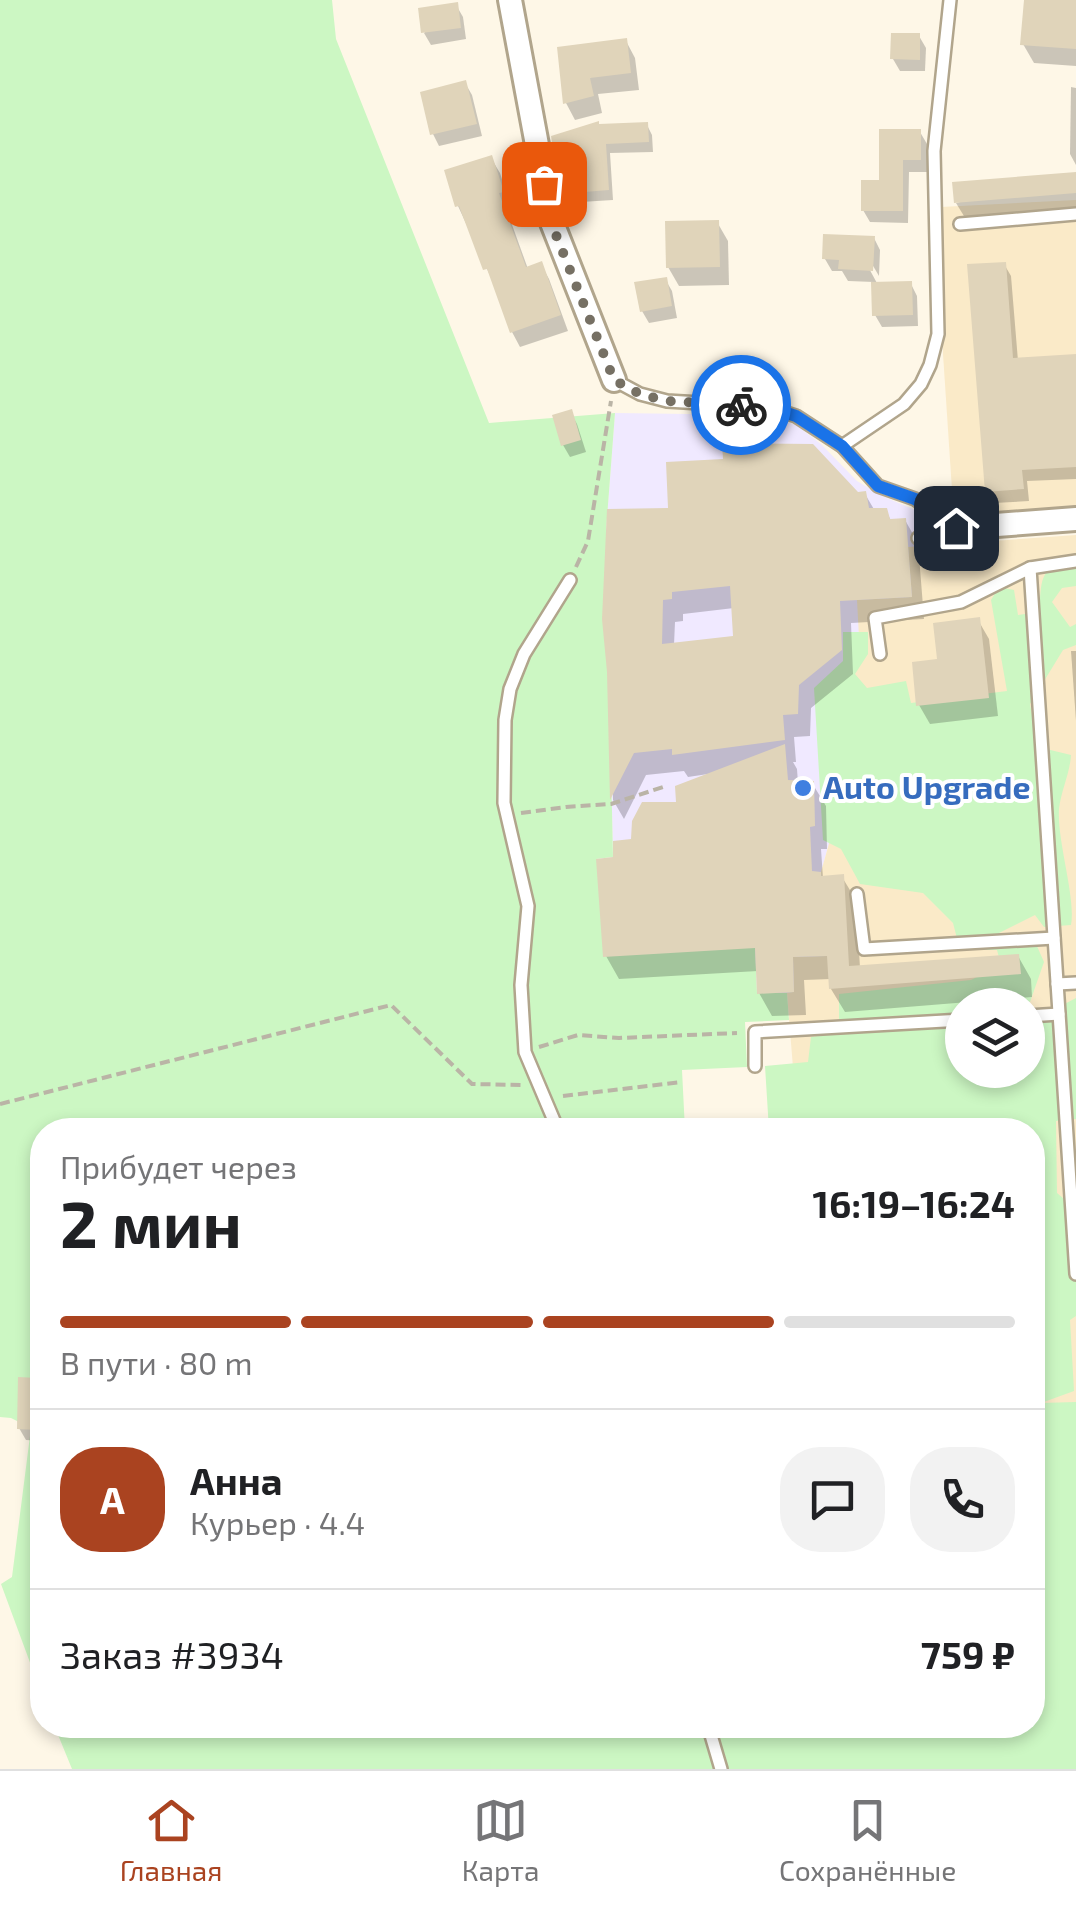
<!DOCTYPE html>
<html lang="ru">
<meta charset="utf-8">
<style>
body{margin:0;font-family:"Exo 2",sans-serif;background:#f2f2f2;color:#202124;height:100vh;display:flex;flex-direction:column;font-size:38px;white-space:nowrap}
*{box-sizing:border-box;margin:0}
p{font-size:32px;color:#757577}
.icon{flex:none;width:55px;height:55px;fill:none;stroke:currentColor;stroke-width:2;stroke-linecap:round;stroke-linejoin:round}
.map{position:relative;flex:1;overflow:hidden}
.side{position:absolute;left:30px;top:1118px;width:1015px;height:620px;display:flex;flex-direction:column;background:#fff;border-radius:40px;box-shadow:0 5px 15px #0003}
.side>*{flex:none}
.controls{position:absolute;left:945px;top:988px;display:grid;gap:20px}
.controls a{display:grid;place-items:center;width:100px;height:100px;border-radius:50%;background:#fff;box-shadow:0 5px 15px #0003;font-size:50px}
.pin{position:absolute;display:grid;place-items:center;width:85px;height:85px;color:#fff;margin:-42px;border-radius:20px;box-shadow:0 5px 15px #0006}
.courier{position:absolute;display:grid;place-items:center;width:100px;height:100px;margin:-50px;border:8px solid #1a73e8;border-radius:50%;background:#fff;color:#222;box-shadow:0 2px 12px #0007}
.summary em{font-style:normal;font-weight:700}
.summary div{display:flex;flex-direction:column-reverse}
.summary{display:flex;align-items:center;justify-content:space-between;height:170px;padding:0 30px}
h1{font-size:65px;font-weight:700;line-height:75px}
.bar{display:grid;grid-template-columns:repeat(4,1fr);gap:15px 10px;align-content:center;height:120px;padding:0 30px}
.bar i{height:12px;border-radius:8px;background:#e0e0e0}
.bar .on{background:#aa4320}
.bar p{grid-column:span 4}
.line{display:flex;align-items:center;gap:25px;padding:0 30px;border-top:2px solid #e0e0e0}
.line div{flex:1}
.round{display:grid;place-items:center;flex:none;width:105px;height:105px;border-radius:40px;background:#f2f2f2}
.dock{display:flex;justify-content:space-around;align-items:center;height:140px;border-top:2px solid #e0e0e0;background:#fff;font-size:28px;color:#757577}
.dock a{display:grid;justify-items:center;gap:5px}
.dock .on{color:#aa4320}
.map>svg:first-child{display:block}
</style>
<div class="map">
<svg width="1076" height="1769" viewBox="0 0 1076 1769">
<rect width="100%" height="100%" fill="#fef7e7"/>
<path fill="#f0e9ff" d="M615,413l151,2 30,10 25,19 36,37 25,15 38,16 5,9 2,25 -18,2 4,49 -53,59 -28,177 -11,39 6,85 -33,35 -37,2 -2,-45 -152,8 -7,-98 17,-2 -7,-326z"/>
<g fill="#faeac8" fill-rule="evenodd">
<path d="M1076,200v311l-122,9 -11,-166 -2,-147z"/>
<path d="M1076,535v1234l-44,-44v-595h-234l-11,-137 7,-1 -1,-35 34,-1 -6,-84 11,-39 -8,-146 36,-31 -3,-56 55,-3 -4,-50zM962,1005h66v65h-66z"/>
</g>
<g fill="#ccf7c3">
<path d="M0,0h332l4,39 153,384 126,-10 -9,118 7,326 -17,2 159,89 2,45h30l2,27 -44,2 2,45 -65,3 3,60h-643v565l-41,-111 11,-7 19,-149 -20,-10 -11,-1z"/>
<path d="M1069,556h7v30l-14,2 -10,14 18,25 6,-3v21l-13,5 -33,54 8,43 33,8c-1,18 -10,36 -12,54 -2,33 17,88 12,116l-27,2 -9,-12 -36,18 7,13 30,-2 8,18 -14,40 -21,-4 6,7h-53v65h66v-53l4,4 44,-23v121l-20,2 1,72 19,16v107l-6,4 4,71 -33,12 35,-1v367h-1004l-18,-44h978v-595h-263l-4,-64 43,-4 3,-25 28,-4v-39l132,-14 30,-15 -4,-15h-37l-7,-27 -30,-30 -63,-9 -19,-35 -18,-9 -9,-152 29,-27v-29h25v22l-13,20 12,14 39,-7 5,22 96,-12 -16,-91 8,-13 15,3 4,25 21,-3c3,-32 -1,-41 30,-56z"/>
</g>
<g fill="#0003" fill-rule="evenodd">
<path d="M1026,0h50v66l-42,-3 -11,-19z"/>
<path d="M456,5l7,12 3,22 -35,6 -7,-12z"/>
<path d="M919,36l7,12 -1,23h-25l-7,-12z"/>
<path d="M626,41l9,17 4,32 -41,4 4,19 -27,7 -9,-17z"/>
<path d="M465,83l7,12 10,41 -43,10 -6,-12z"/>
<path d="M1071,87l5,1v77l-6,-11z"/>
<path d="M647,125l5,10 1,17 -43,1 3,47 -32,2 -6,-10 -10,-34h-4l-6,-10z"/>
<path d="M920,132l7,12v28h-18l-1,51 -38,-1 -7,-12z"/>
<path d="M491,158l9,15 11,34 -5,1 22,61 13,-5 8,15 19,52 -48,16 -8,-15 -18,-48 -36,-78z"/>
<path d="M1076,174v38l-109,9 -11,-18z"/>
<path d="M717,222l11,19 1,44 -50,1 -11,-19z"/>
<path d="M874,238l6,12 -1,26 -10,-17 -4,2 13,24 33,-1 6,12 1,30 -36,1 -7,-12 -1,-33 -26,-1 -6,-10h-10l-7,-12z"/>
<path d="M1004,264l7,12 7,85 58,-5v123l-49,2 2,20 -35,2 -7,-12z"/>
<path d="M665,279l7,12 5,27 -28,5 -7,-12z"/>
<path d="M570,412l7,12 9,28 -16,5 -7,-12z"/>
<path d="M865,494l10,17 10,-1 7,12 13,-2 13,23 6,76 -73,4 2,51 -42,34 -1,28 -16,1 2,25h-3l4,7 1,14h14l14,23 1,43h-6l2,29 19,-1 14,23 4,68 158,-12 13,23 1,18 -187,15 -14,-23v-10l-27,1 2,35 -34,1 -13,-23 -1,-22 -139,8 -13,-23 9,-96 63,-56 30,-30 -20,3 -4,-6 -38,4 -22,44 -11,-19 -3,-128 61,-162zM734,608l2,30 -62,7 1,-23 8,-1v-7z"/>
<path d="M978,620l11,19 9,77 -68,8 -11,-19 21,-43z"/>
<path d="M1071,651h5v70z"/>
<path d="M37,1380l5,10v51l-16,-1 -7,-12z"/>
</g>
<g fill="#e0d4ba" fill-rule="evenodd">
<path d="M1024,0h52v49l-56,-4z"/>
<path d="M458,2l3,26 -40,5 -3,-25z"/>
<path d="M891,33h29v27l-30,-1z"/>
<path d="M627,38l4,35 -41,5 4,18 -31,8 -6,-57z"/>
<path d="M466,80l11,44 -47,11 -10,-43z"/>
<path d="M599,121v3l49,-2 1,20 -43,2 3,46 -37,3 -2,-29h-7l-2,-16 -8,1 -2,-13z"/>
<path d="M879,129h42v31h-18v51h-42v-31h18z"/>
<path d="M492,155l12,37 -5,1 27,74 16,-6 19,54 -51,18 -23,-64 -4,1 -24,-64 -4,1 -11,-37z"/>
<path d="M1076,172v21l-122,10 -2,-21z"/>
<path d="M719,220l1,47 -54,1 -1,-47z"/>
<path d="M823,234l52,2 -2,35 -35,-2 1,-9 -17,-1z"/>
<path d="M1006,262l7,96 63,-4v113l-54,3 2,19 -39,3 -18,-228z"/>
<path d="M667,277l5,29 -32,6 -6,-30z"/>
<path d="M912,281l1,34 -41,1 -1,-34z"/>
<path d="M572,409l9,31 -20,6 -9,-31z"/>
<path d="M722,443l91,1 45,48 8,-1 3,17h18l3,11 16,-1 6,79 -72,4 2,49 -43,35 -1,29 -15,1 2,25 -113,15v-6l-38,4 -24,47 -3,-128 -5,-53 5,-110 61,-1 -2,-46 57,-3zM730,586l3,50 -71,8 1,-44 9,-1v-7z"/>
<path d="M980,617l9,81 -73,8 -4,-44 25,-3 -4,-36z"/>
<path d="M785,744l3,36 26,1 1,45 -5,1 2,44 9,1v4l23,-2 5,92 170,-12 2,20 -192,15 -2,-33 -34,1 1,35 -37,2 -2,-46 -152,9 -7,-98 17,-2v-16l18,-2 1,-18 10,-19h34l-1,-16z"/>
<path d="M18,1377l20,1v52l-21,-1z"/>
</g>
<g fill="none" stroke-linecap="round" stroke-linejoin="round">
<g stroke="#b1a58c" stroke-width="16">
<g id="service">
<path d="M960,224l116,-10"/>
<path d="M614,380l26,14 27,7 101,6 28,9 46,30 36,40 37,13 41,29"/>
<path d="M842,446l62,-42 17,-20 9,-19 8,-31 -4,-183 16,-151"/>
<path d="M918,538l38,-10"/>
<path d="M1076,561l-46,7 46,706"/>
<path d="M880,654l-5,-36 86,-16 69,-34"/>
<path d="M857,894l7,55 190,-11"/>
<path d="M1057,984l19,-1"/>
<path d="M1028,1016l31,-2"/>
<path d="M755,1066v-34l207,-12"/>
<path d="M558,1130l-33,-78 -4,-67 7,-79 -24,-103 1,-83 5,-31 14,-35 46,-74"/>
<path d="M708,1725l13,44"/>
</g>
</g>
<g stroke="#b1a58c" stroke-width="28">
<g id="minor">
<path d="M510,0l41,220 63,160"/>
<path d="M956,528l120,-9"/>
</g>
</g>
<g stroke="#bab4a6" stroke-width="4" stroke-dasharray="10 5" stroke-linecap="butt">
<path d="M576,567l12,-26 23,-140"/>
<path d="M521,813l45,-6 45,-3 52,-17"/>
<path d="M539,1047l39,-12 41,3 118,-5"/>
<path d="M563,1096l119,-14"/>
<path d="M0,1104l391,-99 81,79 51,1"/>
</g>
<use href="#service" stroke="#fff" stroke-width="11"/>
<use href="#minor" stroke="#fff" stroke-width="22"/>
</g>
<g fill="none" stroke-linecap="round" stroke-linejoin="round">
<path stroke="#767064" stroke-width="10" stroke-dasharray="0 18" d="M544,184l6,36 64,160 26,14 27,7 74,4"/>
<path stroke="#1a73e8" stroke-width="12" d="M741,405l27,2 28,9 46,30 36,40 37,13 41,29"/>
</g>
<circle fill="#3f7fe0" stroke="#fff" stroke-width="4" cx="803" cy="788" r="10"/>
<g text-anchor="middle" stroke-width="8" stroke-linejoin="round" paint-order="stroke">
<g font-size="32" font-weight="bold" fill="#366cbe" stroke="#fff" text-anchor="start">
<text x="823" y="799">Auto Upgrade</text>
</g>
</g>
</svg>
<div class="controls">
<a><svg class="icon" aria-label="layers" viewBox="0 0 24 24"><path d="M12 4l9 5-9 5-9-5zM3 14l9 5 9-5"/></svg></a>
</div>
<div class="pin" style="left:544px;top:184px;background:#ea580c"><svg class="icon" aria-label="bag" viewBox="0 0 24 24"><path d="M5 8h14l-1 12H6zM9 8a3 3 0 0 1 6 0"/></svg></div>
<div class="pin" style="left:956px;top:528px;background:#1f2937"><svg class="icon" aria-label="home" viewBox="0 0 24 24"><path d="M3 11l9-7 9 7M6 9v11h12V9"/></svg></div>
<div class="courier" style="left:741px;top:405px"><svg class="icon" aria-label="bike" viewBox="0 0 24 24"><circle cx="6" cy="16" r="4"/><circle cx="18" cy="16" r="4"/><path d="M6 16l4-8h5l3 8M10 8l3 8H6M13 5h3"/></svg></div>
<section class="side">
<div class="summary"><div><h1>2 мин</h1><p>Прибудет через</p></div><em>16:19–16:24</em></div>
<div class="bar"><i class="on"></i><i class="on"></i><i class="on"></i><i></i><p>В пути · 80 m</p></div>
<div class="line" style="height:180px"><b class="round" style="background:#aa4320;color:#fff">А</b><div><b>Анна</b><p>Курьер · 4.4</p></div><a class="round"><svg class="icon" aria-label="chat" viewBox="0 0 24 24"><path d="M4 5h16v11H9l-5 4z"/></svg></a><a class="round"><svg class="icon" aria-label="phone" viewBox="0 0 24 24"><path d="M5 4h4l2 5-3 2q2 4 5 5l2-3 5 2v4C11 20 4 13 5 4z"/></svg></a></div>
<div class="line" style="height:130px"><div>Заказ #3934</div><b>759 ₽</b></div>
</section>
</div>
<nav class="dock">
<a class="on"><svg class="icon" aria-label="home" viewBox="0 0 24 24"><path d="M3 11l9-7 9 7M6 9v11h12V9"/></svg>Главная</a>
<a><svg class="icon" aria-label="map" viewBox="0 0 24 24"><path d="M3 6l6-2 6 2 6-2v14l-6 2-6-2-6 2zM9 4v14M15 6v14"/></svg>Карта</a>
<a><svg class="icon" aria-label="saved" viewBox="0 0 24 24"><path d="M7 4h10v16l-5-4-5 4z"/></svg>Сохранённые</a>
</nav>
